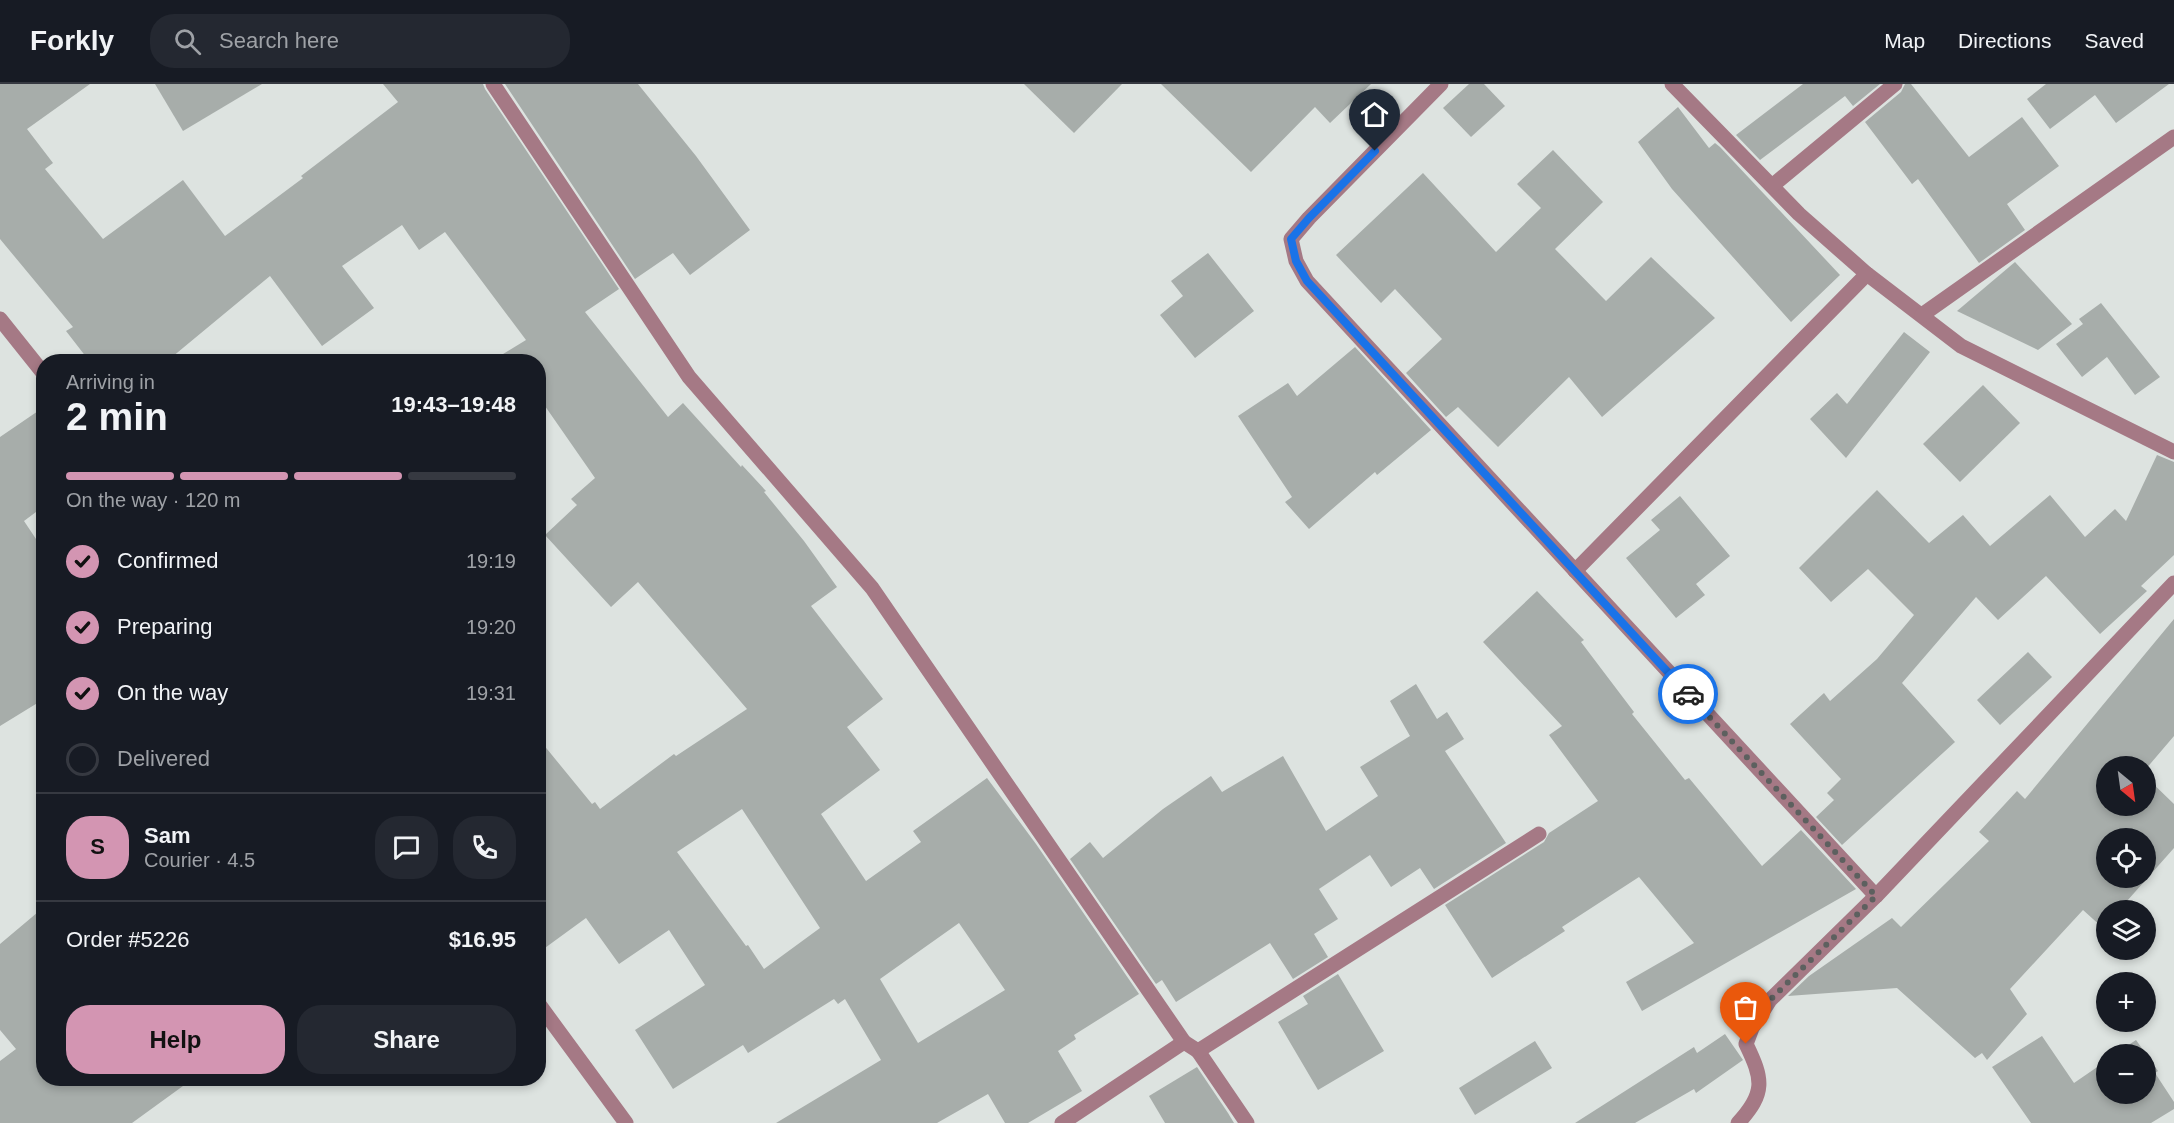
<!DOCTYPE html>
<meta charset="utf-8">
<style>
body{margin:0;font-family:Helvetica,sans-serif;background:#242831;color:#f1f3f6;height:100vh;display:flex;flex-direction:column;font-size:22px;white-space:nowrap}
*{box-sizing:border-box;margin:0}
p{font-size:20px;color:#9ea1a6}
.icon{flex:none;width:33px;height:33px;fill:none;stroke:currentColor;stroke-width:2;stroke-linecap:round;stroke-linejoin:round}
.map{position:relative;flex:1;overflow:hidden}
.panel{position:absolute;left:36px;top:270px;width:510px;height:732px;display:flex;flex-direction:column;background:#171b24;border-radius:24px;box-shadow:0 3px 9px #0003}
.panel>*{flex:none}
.needle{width:39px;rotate:151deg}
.buttons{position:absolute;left:2096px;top:672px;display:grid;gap:12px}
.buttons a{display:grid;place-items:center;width:60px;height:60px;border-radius:50%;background:#171b24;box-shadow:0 3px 9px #0003;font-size:30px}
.pin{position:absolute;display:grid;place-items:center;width:51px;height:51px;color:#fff;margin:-62px -26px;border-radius:50% 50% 50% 0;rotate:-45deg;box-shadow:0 0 6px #0007}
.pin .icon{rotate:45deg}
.courier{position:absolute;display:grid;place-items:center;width:60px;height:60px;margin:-30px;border:4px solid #1a73e8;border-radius:50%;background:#fff;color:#222;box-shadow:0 2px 8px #0007}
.summary em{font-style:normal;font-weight:700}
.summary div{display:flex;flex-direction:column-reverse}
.summary{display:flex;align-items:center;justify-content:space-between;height:102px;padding:0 30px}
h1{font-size:39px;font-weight:700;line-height:45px}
.bar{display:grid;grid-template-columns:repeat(4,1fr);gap:9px 6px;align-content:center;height:72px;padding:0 30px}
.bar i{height:8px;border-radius:4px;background:#363941}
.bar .current{background:#d395b2}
.bar p{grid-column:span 4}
.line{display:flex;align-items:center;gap:15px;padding:0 30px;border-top:2px solid #363941}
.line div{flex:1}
.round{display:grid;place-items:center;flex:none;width:63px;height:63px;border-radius:24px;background:#242831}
ol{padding:0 30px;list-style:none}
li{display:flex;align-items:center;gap:18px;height:66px}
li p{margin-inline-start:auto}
li .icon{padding:6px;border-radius:50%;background:#d395b2;color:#111;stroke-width:4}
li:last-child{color:#9ea1a6}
li i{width:33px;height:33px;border:3px solid #363941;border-radius:50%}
.cta{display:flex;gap:12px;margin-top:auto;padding:12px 30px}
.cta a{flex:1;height:69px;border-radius:24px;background:#d395b2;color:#111;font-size:24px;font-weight:700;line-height:69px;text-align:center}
.cta a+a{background:#242831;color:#f1f3f6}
header{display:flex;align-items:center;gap:36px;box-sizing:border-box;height:84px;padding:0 30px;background:#171b24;border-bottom:2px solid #363941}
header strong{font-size:28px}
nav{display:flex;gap:33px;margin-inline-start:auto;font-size:21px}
.search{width:420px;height:54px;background:#242831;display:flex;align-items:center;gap:15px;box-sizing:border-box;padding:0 21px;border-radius:24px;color:#9ea1a6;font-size:22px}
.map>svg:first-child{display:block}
</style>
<header>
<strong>Forkly</strong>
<div class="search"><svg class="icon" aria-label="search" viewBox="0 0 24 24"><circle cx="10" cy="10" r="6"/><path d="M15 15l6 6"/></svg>Search here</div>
<nav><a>Map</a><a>Directions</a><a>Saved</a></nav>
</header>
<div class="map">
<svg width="2174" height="1039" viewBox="0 0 2174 1039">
<rect width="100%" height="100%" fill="#dde3e0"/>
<g fill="#a7adaa" fill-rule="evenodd">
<path d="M0,0h90l-63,45 26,34 -8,6 58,70 80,-59 42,56 78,-58 -2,-2 97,-74 -15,-18h100l2,5 134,200 -34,23 83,105 15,-14 58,64 1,-2 24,26 -2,1 40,49 33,46 -26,19 72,93 -36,28 33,43 -59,44 45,67 55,-39 -8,-11 74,-53 49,66 103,150 -65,41 2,4 -18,12 24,40 -54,32h-23l-17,-29 -51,29h-161l105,-63 -36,-61 -7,5 -4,-5 -86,54 -5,-8 -70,44 -38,-59 70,-45 -36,-55 -50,34 -33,-46 -48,35v-215l54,66 3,-2 5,7 74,-55 2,2 71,-47 -109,-127 -27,25 -66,-72 32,-30 -6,-6 24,-21 -57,-82v-34h-48l36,-22 -81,-108 -26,18 -17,-25 -60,41 32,42 -52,38 -52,-70 -104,86h-76l-24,-31 7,-4 -73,-88zM742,725l78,119 -56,41 -16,-24 -2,1 -69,-94zM959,839l46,67 -87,53 -38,-64z"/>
<path d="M155,0h107l-79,47z"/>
<path d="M505,0h133l58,72 54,74 -60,45 -17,-22 -38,26z"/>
<path d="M1024,0h98l-48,49z"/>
<path d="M1161,0h210l-41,39 -15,-16 -64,65z"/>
<path d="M1469,0h15l21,22 -34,31 -28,-29z"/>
<path d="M1803,0h77l-27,22 -8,-10 -85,64 -24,-25z"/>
<path d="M1905,0h6l58,73 53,-40 37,49 -52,38 18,26 -46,33 -61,-84 -6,5 -47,-62 36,-30z"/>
<path d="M2046,0h123l-53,39 -21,-28 -45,34 -23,-30z"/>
<path d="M1678,23l31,41 6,-5 5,4 120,128 -49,47 -119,-133 -34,-47z"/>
<path d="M1553,66l50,52 -48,47 51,52 45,-44 64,61 -113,99 -33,-40 -71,70 -40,-40 -12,10 -40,-44 36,-34 -47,-50 -14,14 -45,-48 87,-82 73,79 45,-44 -24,-24z"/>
<path d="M1208,169l46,58 -59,47 -35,-43 23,-19 -12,-15z"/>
<path d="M2015,178l57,62 -34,26 -81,-39z"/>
<path d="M2101,219l59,74 -25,18 -28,-38 -25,20 -26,-33 27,-20 -4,-5z"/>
<path d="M1904,248l26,20 -84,106 -36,-39 27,-26 10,11z"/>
<path d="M1355,263l76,83 -54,45 -2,-3 -66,57 -24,-27 7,-5 -54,-81 50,-33 9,13z"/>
<path d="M1983,301l37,38 -60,59 -37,-38z"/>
<path d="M44,323v99l-20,15 20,30v148l-44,27v-289z"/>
<path d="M2157,371l17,7v93l-33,31 6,5 -47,43 -54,-58 -48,44 -22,-23 -74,86 53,59 -113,103 -26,-28 18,-17 -7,-7 14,-14 -51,-55 34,-31 6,8 47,-42 37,-44 -46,-46 -37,33 -32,-34 78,-78 52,53 34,-28 27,31 60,-51 35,42 30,-28 11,12z"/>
<path d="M1680,412l50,60 -34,28 9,11 -29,23 -50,-60 34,-28 -9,-10z"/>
<path d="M1537,507l47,49 -3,2 53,70 -2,2 53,66 4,-2 73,88 39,-36 55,59 -214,122 -16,-29 68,-39 -55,-66 -77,50 3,4 -73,47 -47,-73 99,-63 5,-9 49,-32 -49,-66 13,-9 -79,-84z"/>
<path d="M2174,535v117l-29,34v-4h-39v40h39v-30l29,28v44l-55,62h-13v15l-3,3 -20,-18 -73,79 17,25 -40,46 -5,-7 -7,5 -78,-70 -109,8 21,-20 83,-58 9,9 88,-86 -10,-9 38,-41 8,8zM2106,754h39v40h-39z"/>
<path d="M2028,568l24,25 -52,48 -23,-25z"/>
<path d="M1416,600l21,35 10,-7 17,27 -19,12 61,92 -72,46 -14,-21 -29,19 -21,-32 -51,34 19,30 -24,15 14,23 -35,22 -23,-36 -94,59 -14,-22 -6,4 -86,-125 20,-17 13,16 60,-49 48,-33 11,16 61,-36 43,75 52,-35 -18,-29 50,-31 -20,-35z"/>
<path d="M44,823v171h150l-62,45h-132v-62l16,-12 -16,-19v-86z"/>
<path d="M1338,890l46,77 -66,39 -40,-68 30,-18 -5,-8z"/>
<path d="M1725,950l18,26 -47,33 -2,-4 -59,34h-60l119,-76 3,6z"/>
<path d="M2042,952l32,47 32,-22v33h39v-40h-30l21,-14 22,31 -3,2 19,29v7l-23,14h-120l-39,-56z"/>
<path d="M1535,957l17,27 -77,47 -16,-27z"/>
<path d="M1197,983l31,46 6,10h-69l-16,-27z"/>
</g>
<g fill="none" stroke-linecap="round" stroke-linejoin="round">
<g stroke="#a57985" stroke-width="15">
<path d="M493,0l196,293 183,211 312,454"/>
<path d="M1441,0l-132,134 -18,21 5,22 11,20 569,615"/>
<path d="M1672,0l127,130 68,60 94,72 213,106"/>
<path d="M1772,102l123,-102"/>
<path d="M1922,231l252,-178"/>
<path d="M0,235l44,55"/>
<path d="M1575,487l292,-297"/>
<path d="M538,919l88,120"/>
<path d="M1198,967l49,72"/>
<path d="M1062,1039l122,-81 14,9 341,-217"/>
<path d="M1738,1039c28,-30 25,-44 8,-79l6,-16 18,-28 106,-104 298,-313"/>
</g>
</g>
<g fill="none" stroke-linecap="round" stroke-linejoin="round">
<path stroke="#5d605f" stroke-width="6" stroke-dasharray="0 10.8" d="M1688,610l188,202 -106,104 -18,28 -6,16"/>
<path stroke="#1a73e8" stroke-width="8" d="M1375,67l-66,67 -18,21 5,22 11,20 381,413"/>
</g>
</svg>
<div class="buttons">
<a><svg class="needle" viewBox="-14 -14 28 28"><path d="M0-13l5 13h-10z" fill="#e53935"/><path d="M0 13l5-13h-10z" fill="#9ea1a6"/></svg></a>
<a><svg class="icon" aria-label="locate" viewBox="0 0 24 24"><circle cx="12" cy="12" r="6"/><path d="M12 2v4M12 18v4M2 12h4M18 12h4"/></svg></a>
<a><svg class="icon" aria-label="layers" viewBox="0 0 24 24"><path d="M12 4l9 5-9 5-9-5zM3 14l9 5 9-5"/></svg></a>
<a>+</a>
<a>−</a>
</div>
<div class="pin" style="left:1746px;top:960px;background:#ea580c"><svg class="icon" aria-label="bag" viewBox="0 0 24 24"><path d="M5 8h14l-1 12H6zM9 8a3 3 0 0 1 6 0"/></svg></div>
<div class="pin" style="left:1375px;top:67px;background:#1f2937"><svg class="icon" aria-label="home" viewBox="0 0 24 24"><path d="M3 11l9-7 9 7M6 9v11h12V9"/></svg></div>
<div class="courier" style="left:1688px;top:610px"><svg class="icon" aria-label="car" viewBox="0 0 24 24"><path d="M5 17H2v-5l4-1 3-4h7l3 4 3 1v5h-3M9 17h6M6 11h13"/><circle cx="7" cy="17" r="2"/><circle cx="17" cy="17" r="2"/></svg></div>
<section class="panel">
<div class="summary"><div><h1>2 min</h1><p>Arriving in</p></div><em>19:43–19:48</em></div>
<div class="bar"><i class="current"></i><i class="current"></i><i class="current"></i><i></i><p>On the way · 120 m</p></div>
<ol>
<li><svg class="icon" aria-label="check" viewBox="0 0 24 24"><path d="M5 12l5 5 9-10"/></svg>Confirmed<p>19:19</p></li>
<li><svg class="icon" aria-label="check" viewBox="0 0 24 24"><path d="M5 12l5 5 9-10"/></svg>Preparing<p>19:20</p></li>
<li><svg class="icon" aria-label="check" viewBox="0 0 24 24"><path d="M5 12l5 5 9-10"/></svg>On the way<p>19:31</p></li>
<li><i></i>Delivered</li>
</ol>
<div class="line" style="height:108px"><b class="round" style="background:#d395b2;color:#111">S</b><div><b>Sam</b><p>Courier · 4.5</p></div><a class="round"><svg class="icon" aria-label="chat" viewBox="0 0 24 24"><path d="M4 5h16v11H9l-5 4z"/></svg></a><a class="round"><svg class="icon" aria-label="phone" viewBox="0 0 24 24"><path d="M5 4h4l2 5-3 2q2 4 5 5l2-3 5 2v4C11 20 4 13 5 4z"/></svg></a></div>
<div class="line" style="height:78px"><div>Order #5226</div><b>$16.95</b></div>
<div class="cta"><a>Help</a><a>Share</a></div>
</section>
</div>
